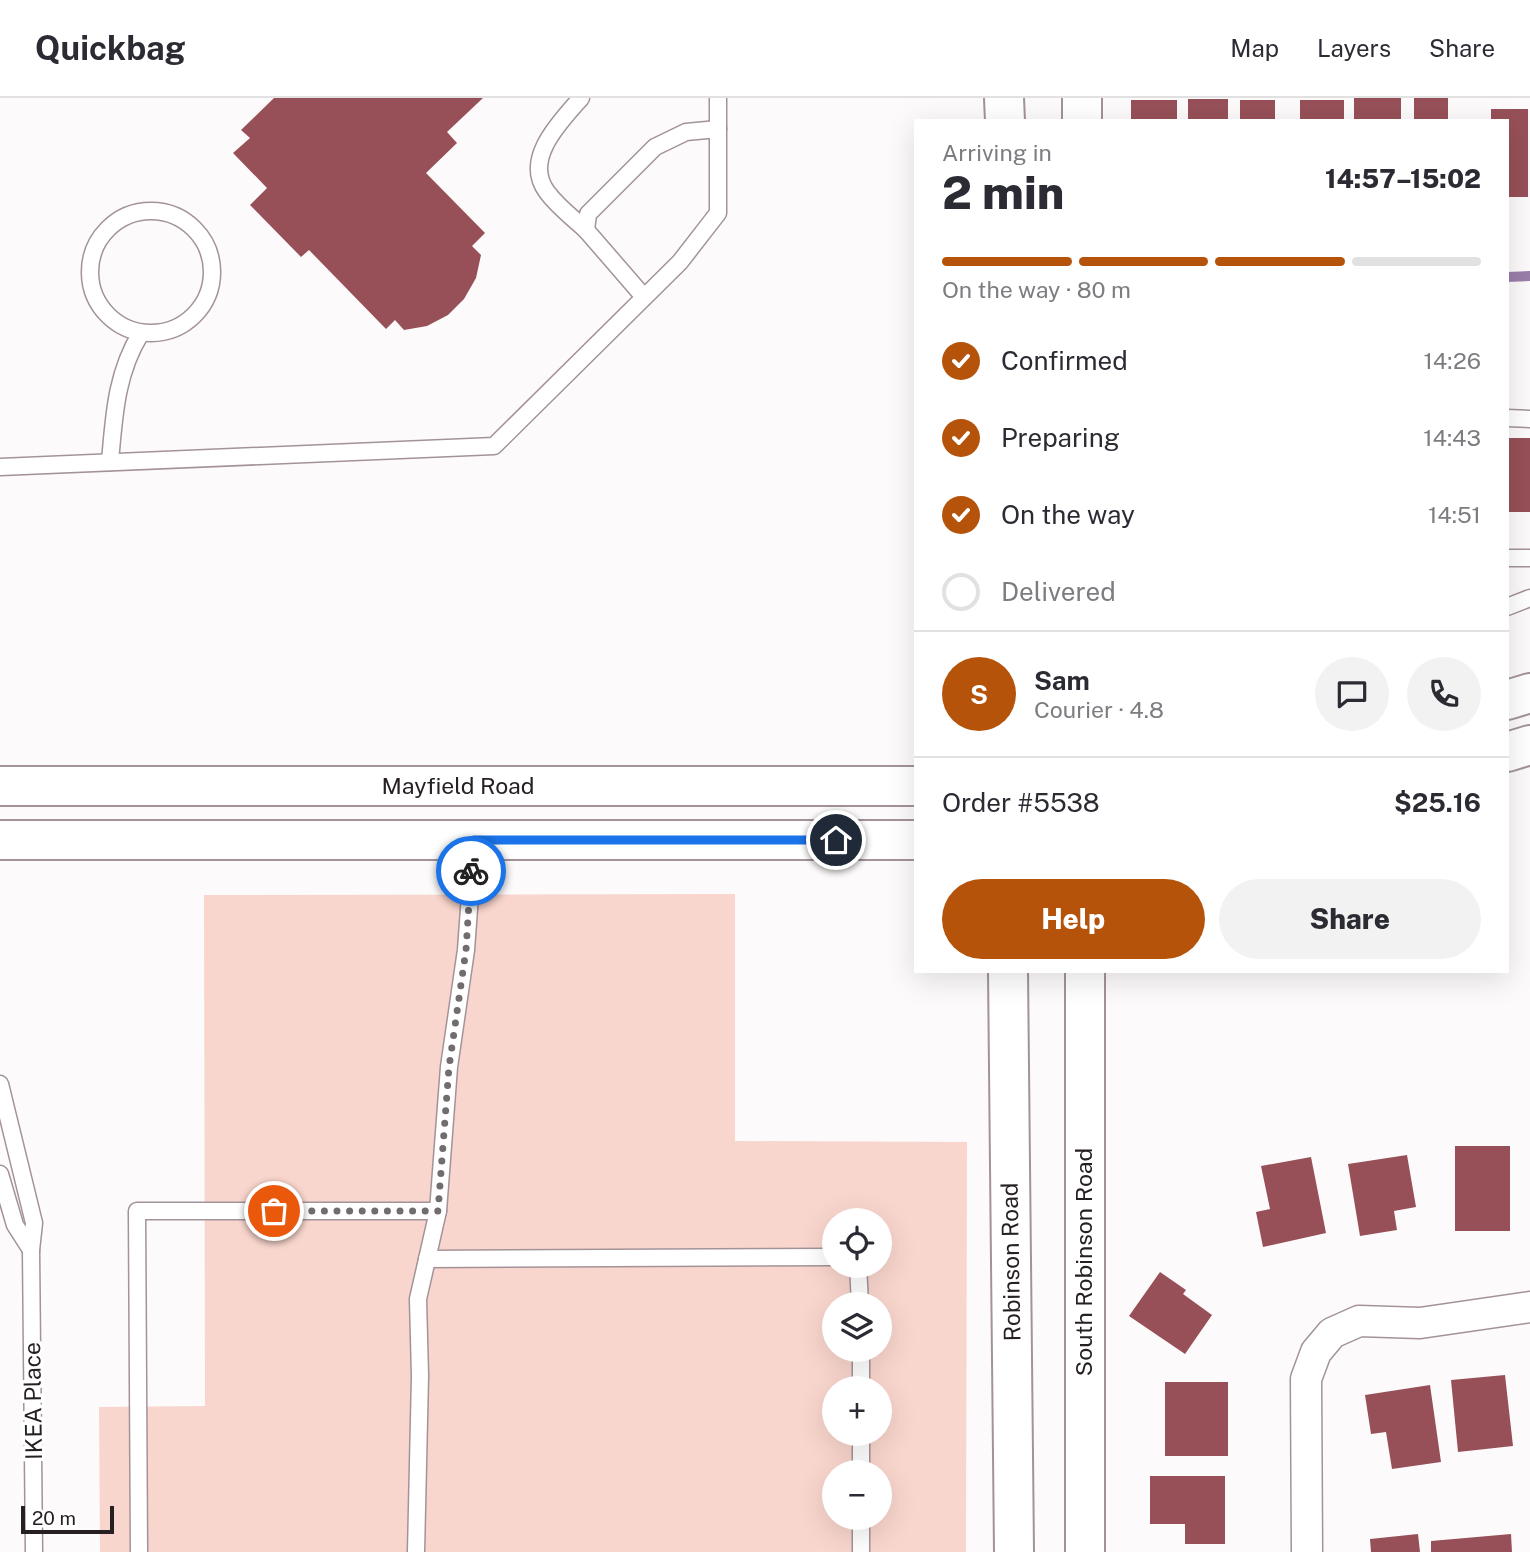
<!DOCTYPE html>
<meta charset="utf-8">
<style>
body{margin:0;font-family:"Public Sans",sans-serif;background:#f2f2f3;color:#2b2b33;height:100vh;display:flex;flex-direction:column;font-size:26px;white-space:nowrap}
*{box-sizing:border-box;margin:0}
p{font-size:23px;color:#7c7c81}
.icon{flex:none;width:38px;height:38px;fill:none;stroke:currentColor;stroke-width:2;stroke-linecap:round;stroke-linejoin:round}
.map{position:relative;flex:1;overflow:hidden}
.details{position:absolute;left:914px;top:21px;width:595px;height:854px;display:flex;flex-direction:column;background:#fff;border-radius:0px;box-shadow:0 7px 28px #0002}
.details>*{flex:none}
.fabs{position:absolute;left:822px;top:1110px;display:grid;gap:14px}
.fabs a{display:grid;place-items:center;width:70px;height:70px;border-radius:50%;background:#fff;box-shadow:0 7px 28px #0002;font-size:35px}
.scale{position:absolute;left:21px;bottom:18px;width:93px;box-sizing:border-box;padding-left:7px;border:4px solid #262022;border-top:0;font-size:19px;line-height:24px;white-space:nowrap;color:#262022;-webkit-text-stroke:5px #fff;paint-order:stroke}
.pin{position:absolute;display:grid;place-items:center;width:60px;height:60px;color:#fff;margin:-30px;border:4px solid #fff;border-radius:50%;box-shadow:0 2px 7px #0007}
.courier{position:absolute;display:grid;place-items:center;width:70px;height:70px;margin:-35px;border:5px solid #1a73e8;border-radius:50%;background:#fff;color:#222;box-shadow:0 2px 9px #0007}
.summary em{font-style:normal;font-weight:800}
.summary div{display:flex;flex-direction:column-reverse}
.summary{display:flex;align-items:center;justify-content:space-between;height:119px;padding:0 28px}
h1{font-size:46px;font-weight:800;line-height:52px}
.bar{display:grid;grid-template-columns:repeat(4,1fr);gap:10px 7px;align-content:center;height:84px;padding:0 28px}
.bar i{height:9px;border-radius:5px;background:#e1e1e2}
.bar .active{background:#b45309}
.bar p{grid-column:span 4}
.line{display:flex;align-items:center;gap:18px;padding:0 28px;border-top:2px solid #e1e1e2}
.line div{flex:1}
.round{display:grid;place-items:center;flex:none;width:74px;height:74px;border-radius:37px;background:#f2f2f3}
ol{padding:0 28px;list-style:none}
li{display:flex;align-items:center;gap:21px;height:77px}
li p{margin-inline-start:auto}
li .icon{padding:7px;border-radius:50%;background:#b45309;color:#fff;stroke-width:4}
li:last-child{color:#7c7c81}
li i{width:38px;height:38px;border:4px solid #e1e1e2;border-radius:50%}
.cta{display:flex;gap:14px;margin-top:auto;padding:14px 28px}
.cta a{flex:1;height:80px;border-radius:42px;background:#b45309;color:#fff;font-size:28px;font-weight:800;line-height:80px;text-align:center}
.cta a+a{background:#f2f2f3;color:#2b2b33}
header{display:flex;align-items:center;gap:42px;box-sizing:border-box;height:98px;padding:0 35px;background:#fff;border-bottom:2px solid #e1e1e2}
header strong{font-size:33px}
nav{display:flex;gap:38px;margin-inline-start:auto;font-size:24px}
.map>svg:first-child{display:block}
</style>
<header>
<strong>Quickbag</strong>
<nav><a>Map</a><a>Layers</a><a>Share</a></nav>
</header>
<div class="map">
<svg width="1530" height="1454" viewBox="0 0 1530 1454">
<rect width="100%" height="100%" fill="#fdfafb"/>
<path fill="#f9d6cd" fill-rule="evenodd" d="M735,796v247l232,1 -1,410h-866l-1,-145 106,-1 -1,-511zM835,1122h45v45h-45zM835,1206h45v45h-45zM835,1290h45v45h-45zM835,1374h45v45h-45z"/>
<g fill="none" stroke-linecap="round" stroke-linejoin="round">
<path stroke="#9a7eaa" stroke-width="10" d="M1507,179l23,-1"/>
</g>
<g fill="#975058">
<path d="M274,0h209l-36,34 10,11 -31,30 59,60 -13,13 9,9 -5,23 -12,21 -16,16 -21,11 -23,4 -9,-10 -9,9 -77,-79 -8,7 -51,-52 17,-17 -34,-35 17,-15 -9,-8z"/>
<rect x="1354" y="0" width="47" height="23"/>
<rect x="1414" y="0" width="34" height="23"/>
<rect x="1188" y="1" width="40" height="22"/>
<rect x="1131" y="2" width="46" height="21"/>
<rect x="1240" y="2" width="35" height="21"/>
<rect x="1300" y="2" width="44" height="21"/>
<path d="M1491,11h37v88h-21v-76h-16z"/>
<rect x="1507" y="340" width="23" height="74"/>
<rect x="1455" y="1048" width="55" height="85"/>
<path d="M1407,1057l9,52 -22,4 3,19 -37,6 -12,-72z"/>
<path d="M1311,1059l15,76 -63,14 -7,-35 14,-3 -9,-43z"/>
<path d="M1160,1174l26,18 -3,4 29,21 -27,39 -56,-38z"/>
<path d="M1505,1277l8,71 -55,6 -7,-72z"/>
<rect x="1165" y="1284" width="63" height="74"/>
<path d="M1430,1287l11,77 -49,7 -6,-37 -15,2 -6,-39z"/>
<path d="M1150,1378h75v68h-40v-20h-35z"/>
<path d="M1418,1436l2,18h-49l-1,-13z"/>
<path d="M1511,1436l1,18h-81v-11z"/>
</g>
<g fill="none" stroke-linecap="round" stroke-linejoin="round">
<g stroke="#a39399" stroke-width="19">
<g id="service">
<path d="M581,0c-20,23 -59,61 -34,94 11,15 26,26 39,38"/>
<circle cx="151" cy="174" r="61"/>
<path d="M644,199l-58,-67 2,-16 67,-67 31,-15 32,-3"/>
<path d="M1507,320l23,1"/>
<path d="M110,364c4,-46 6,-89 31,-129"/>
<path d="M0,369l494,-21 186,-184 38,-49v-115"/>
<path d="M1507,460h23"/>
<path d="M1507,509l23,-9"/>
<path d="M0,986l34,139 -3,27 3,302"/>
<path d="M0,1076l15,51 16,25"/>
<path d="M427,1161l408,-2"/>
<path d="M858,1167l2,39"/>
<path d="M861,1251v39"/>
<path d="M861,1335v39"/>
<path d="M861,1419v35"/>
<path d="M139,1454l-2,-341h301"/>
<path d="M416,1454l4,-176 -2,-77 20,-88 11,-144 17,-117 8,-110"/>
</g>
</g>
<g stroke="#a39399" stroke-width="33">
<path id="minor" d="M1307,1454l-1,-173 10,-27 16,-19 27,-12 61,2 110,-16"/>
</g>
<g stroke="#a39399" stroke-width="42">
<g id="tertiary">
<path d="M1004,0l1,23"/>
<path d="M1082,0v23"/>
<path d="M1008,873l6,581"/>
<path d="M1085,1454v-581"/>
</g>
</g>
<g stroke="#a39399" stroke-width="42">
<g id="secondary">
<path d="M1507,602l23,-7"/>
<path d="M1507,654l23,-7"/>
<path d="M0,688h915"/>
<path d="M0,742h915"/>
</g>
</g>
<use href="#service" stroke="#fff" stroke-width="16"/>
<use href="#minor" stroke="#fff" stroke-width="30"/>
<use href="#tertiary" stroke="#fff" stroke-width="38"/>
<use href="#secondary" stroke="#fff" stroke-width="38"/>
</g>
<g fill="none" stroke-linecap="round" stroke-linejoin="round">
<path stroke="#716c6e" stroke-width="7" stroke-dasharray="0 12.6" d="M274,1113h164l11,-144 17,-117 5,-79"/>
<path stroke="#1a73e8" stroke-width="9" d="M471,773l3,-31h362"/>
</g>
<g text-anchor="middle" stroke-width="7" stroke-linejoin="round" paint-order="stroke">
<g font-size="23" fill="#262022" stroke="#fff">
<text x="458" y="696">Mayfield Road</text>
<text transform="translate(1011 1164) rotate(-91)" y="8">Robinson Road</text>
<text transform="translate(1084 1164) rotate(-90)" y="8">South Robinson Road</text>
<text transform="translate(33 1303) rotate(-91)" y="8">IKEA Place</text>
</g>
</g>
</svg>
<div class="fabs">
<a><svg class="icon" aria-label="locate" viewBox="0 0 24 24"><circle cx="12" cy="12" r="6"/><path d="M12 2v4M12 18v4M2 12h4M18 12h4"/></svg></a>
<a><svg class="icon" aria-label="layers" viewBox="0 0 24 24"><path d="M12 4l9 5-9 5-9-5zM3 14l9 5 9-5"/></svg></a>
<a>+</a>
<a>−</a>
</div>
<div class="scale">20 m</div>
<div class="pin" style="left:274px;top:1113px;background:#ea580c"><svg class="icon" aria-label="bag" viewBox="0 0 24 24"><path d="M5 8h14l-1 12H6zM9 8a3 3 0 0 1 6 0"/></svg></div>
<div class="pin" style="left:836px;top:742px;background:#1f2937"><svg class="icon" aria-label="home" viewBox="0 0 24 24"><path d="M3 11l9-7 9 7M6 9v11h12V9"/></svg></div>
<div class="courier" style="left:471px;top:773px"><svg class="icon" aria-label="bike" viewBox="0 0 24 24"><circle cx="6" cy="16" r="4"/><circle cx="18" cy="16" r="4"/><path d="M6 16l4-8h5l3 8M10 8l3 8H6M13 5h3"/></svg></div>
<section class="details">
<div class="summary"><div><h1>2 min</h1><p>Arriving in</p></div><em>14:57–15:02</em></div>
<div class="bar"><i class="active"></i><i class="active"></i><i class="active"></i><i></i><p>On the way · 80 m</p></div>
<ol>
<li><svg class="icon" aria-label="check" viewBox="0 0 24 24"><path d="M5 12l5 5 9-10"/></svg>Confirmed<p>14:26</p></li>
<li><svg class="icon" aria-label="check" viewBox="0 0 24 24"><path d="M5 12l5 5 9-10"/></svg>Preparing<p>14:43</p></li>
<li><svg class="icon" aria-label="check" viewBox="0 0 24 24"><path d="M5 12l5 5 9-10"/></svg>On the way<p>14:51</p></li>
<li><i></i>Delivered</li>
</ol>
<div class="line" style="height:126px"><b class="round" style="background:#b45309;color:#fff">S</b><div><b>Sam</b><p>Courier · 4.8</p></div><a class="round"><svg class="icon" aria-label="chat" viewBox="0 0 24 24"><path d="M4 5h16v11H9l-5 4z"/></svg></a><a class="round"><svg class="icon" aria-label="phone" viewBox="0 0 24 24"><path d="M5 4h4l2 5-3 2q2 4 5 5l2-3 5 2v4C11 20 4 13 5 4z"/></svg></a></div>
<div class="line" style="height:91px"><div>Order #5538</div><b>$25.16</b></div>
<div class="cta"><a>Help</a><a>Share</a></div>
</section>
</div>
